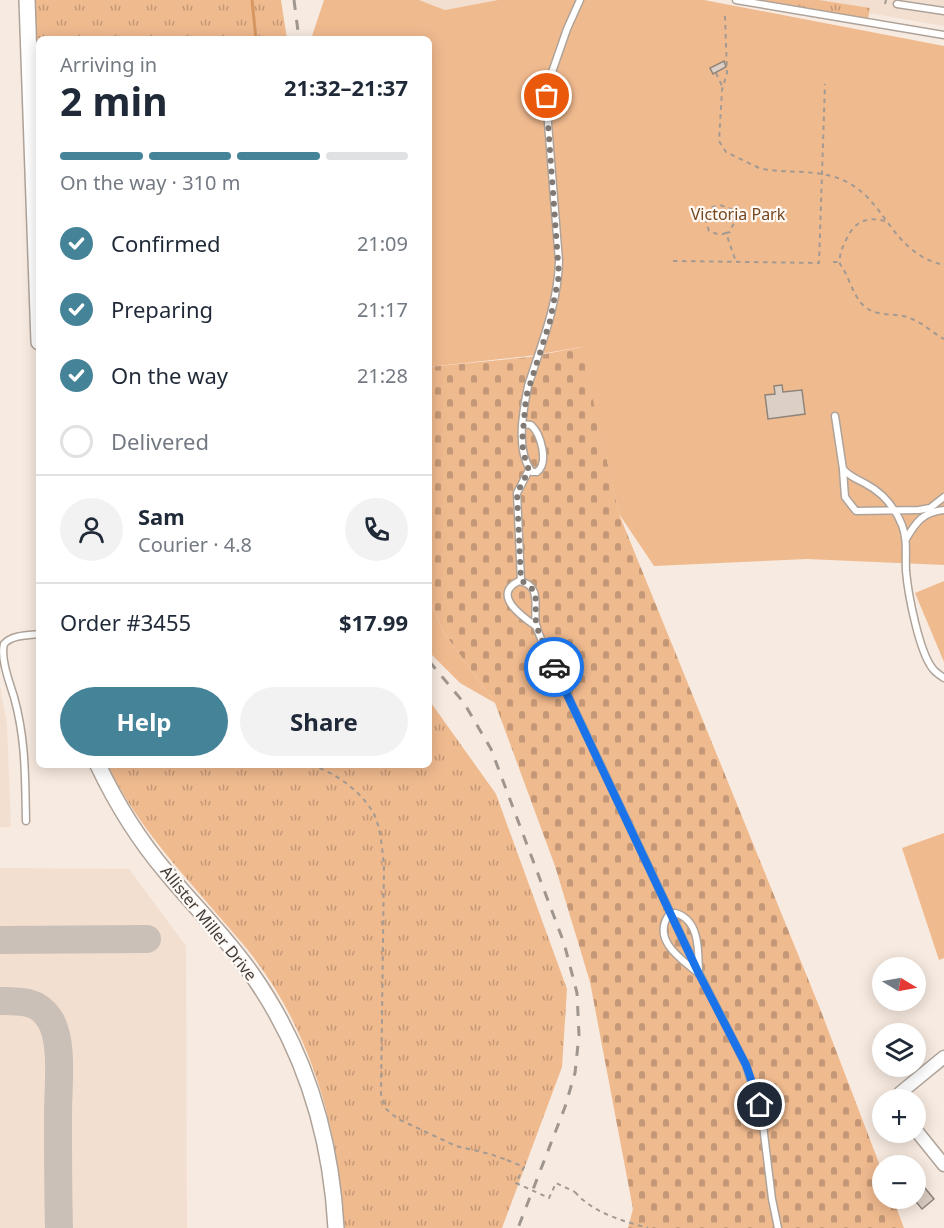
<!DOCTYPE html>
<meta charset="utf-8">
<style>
body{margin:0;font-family:"Noto Sans",sans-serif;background:#f2f2f3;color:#1f2937;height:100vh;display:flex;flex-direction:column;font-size:22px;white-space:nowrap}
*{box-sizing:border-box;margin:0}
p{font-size:20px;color:#747a83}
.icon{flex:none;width:33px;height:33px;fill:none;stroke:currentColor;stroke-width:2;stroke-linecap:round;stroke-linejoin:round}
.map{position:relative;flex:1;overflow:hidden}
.sheet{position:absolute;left:36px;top:36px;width:396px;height:732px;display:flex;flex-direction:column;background:#fff;border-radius:9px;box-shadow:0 3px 15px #0003}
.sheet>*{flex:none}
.needle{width:39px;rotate:100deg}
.fabs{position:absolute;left:872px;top:957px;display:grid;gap:12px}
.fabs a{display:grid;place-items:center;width:54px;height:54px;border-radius:50%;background:#fff;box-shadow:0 3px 15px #0003;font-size:30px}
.pin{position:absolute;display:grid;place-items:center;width:51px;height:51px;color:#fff;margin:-26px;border:3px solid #fff;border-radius:50%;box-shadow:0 2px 6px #0007}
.courier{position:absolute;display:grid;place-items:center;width:60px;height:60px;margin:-30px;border:4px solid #1a73e8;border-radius:50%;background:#fff;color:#222;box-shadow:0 2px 8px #0007}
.summary em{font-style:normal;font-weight:700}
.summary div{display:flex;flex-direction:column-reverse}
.summary{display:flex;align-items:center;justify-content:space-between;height:102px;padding:0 24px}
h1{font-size:39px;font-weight:700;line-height:45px}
.bar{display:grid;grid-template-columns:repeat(4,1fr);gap:9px 6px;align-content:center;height:72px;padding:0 24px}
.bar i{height:8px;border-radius:4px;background:#e0e1e3}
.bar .on{background:#458398}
.bar p{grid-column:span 4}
.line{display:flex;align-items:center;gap:15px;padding:0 24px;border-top:2px solid #e0e1e3}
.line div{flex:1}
.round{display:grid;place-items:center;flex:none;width:63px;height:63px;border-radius:32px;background:#f2f2f3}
ol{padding:0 24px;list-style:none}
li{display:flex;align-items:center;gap:18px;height:66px}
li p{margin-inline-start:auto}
li .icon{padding:6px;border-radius:50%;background:#458398;color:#fff;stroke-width:4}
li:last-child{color:#747a83}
li i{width:33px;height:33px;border:3px solid #e0e1e3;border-radius:50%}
.primary-button{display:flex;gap:12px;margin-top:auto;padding:12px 24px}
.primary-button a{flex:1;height:69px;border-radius:36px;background:#458398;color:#fff;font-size:24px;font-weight:700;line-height:69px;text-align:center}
.primary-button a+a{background:#f2f2f3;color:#1f2937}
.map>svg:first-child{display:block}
</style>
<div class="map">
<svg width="944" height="1228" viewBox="0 0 944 1228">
<defs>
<pattern id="grass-tufts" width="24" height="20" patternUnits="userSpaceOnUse" patternTransform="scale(1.5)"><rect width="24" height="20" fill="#f0ba8f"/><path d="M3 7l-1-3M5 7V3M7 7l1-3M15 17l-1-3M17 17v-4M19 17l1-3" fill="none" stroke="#c49876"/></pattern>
<pattern id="cemetery-stones" width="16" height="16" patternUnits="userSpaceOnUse" patternTransform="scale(1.5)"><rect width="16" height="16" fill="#f0ba8f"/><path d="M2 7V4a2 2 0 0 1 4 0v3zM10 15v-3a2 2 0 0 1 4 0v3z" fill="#c49876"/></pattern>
</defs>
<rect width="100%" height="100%" fill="#f7eae0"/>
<g fill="#f3dfd0">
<path d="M419,0h79l-53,10z"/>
<path d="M818,0h126v26l-75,-13 1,-4z"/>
<path d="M0,686l7,38 4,103h-11z"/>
<path d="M0,868l129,1 57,77 1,282h-187z"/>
</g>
<g fill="url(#grass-tufts)">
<path d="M35,0h246l6,39h-248v87z"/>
<path d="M757,0h62l51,8 -2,11z"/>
<path d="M429,700l67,94 71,195 -5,78 -60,161h-159c-2,-96 -34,-203 -96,-279 -46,-56 -109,-118 -139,-184h321z"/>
</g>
<path fill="url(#cemetery-stones)" d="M582,347l37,167 200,492 63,165v27l11,1 11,29h-276l5,-19 -43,-227 -35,-116 -60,-163 -51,-70 -15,-35v-231l100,-10z"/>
<g fill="#f0ba8f">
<path d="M324,0h95l26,10 53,-10h206l240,46v519l-137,-6 -153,7 -35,-52 -38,-167 -52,9 -100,11v-328h-118z"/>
<path d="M944,581v81l-29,-69z"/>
<path d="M429,598l15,35 51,70 -35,-20 -31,-31z"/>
<path d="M944,833v125l-5,2 -37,-112z"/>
</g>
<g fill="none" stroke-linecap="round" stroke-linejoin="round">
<path stroke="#d79761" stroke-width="3" d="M252,0l4,39"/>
<g stroke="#cbc0b8" stroke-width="28">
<path d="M0,940l147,-1"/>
<path d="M0,1001c19,0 37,-1 49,17 15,21 9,69 9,95 0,38 0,77 1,115"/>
</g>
</g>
<g fill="#dccfc5" stroke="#8f847a" stroke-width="1.5">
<path d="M724,61l2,6 -13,7 -3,-6z"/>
<path d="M782,385l1,7 19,-2 3,24 -37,5 -3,-24 10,-1 -1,-8z"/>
<path d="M915,1176l19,23 -12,10 -9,-11h2z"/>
</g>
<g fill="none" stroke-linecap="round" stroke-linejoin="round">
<g stroke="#afa399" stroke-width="9">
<g id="service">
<path d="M736,0l208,35"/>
<path d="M897,4l47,7"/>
<path d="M835,416l8,53c7,8 14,10 23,15 17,9 29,24 36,41 6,16 3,30 4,46 2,23 13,81 27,98 3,4 7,6 11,9"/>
<path d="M523,424l8,1c10,9 18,38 6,47h-5c-17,-22 -9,-61 -4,-86 13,-41 30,-82 31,-125l-11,-138 -1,-27 4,-21 16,-46 13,-29"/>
<path d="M843,470l2,27 11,14 63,-1 11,-2 14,-11"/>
<path d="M906,539c10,-17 17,-27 38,-29"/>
<path d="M521,581l-4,-88 12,-23"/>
<path d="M537,627c-13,-9 -47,-32 -18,-46 24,4 14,28 17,44 3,13 12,27 17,39l143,303 50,98 16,52 10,82 6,29"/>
<path d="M26,821c-1,-44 0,-81 -12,-124 -4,-13 -14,-39 -10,-53 7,-9 25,-9 35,-10"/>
<path d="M675,913c26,7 23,40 24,61 -16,-14 -47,-33 -31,-58z"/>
</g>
</g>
<g stroke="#afa399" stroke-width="15">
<g id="minor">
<path d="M898,1100l2,-7 44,-36"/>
<path d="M915,1129l29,36"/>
</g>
</g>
<g stroke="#afa399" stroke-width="18">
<g id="tertiary">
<path d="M27,0l12,342"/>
<path d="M98,765c18,38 41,75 68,107 28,34 60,65 85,101 53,75 80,163 85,255"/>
</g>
</g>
<g stroke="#a39a92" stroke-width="2" stroke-dasharray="4.5 4.5" stroke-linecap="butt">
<path d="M885,4l1,-4"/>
<path d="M725,16l2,57 -5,17 -3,51 7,11 33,16c30,7 61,-1 90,15 39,22 43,70 95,82"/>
<path d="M716,73l6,13"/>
<path d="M885,221c-19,-5 -31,1 -39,19 -4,8 -7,15 -6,24 9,12 12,30 23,41 14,14 33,6 49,14 12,5 21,14 32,20"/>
<path d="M726,233l-6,2 -11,-4 -4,-12 4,-11 11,-3 11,4 4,11 -5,12 -4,1 10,29"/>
<path d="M673,261l146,2 6,-179"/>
<path d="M833,262h7"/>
<path d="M311,765c25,8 50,26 63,49 7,15 8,35 10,51l-3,229 5,15 12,10 58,27 34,8 17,6"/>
<path d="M575,1192c18,21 48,29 73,36"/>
</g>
<use href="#service" stroke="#fff" stroke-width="6"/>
<use href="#minor" stroke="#fff" stroke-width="12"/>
<use href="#tertiary" stroke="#fff" stroke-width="15"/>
<g stroke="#9f968f" stroke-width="3" stroke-dasharray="10 10" stroke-linecap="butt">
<path d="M294,0l5,39"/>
<path d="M429,661l35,42 27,46 73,194 13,50 2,42 -4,38 -10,34 -47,121"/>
</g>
<path stroke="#a39a92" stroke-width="2" stroke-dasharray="4.5 4.5" stroke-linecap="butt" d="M507,1160l17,7 -8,16 33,15 7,-15 19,9"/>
</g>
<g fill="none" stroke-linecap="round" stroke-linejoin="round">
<path stroke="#817973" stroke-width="6" stroke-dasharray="0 10.8" d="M547,96l1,27 11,152 -9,46 -24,76 -4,46 4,20 3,7 -12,23 4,88c23,9 11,28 16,46 4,13 12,27 17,40"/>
<path stroke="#1a73e8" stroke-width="8" d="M554,667l145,307 47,91 14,40"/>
</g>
<g text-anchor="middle" stroke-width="4.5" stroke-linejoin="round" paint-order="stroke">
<g font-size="16" fill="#734720" stroke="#fef9f5">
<text x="738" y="220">Victoria Park</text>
</g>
<g font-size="16" fill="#413c38" stroke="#fef9f5">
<text transform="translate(209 923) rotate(51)" y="6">Allister Miller Drive</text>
</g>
</g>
</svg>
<div class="fabs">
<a><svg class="needle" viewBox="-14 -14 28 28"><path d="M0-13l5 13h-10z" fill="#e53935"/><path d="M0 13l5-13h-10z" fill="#747a83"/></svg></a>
<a><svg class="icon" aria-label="layers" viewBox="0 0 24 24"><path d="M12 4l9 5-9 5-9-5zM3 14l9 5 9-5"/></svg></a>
<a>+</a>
<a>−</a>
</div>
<div class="pin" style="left:547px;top:96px;background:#ea580c"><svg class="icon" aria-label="bag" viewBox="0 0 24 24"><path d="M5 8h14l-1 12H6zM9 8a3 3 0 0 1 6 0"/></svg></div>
<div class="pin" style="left:760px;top:1105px;background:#1f2937"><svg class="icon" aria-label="home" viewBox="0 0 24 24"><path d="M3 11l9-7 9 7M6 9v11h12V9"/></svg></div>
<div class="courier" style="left:554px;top:667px"><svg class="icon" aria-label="car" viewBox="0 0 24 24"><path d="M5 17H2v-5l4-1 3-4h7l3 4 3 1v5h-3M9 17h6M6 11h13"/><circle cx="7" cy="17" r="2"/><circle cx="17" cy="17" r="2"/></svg></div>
<section class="sheet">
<div class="summary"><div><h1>2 min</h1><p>Arriving in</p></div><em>21:32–21:37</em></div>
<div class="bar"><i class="on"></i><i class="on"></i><i class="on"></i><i></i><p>On the way · 310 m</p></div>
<ol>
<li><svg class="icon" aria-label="check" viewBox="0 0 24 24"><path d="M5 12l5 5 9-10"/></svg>Confirmed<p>21:09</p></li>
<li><svg class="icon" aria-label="check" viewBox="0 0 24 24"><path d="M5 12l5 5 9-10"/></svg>Preparing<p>21:17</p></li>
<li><svg class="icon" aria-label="check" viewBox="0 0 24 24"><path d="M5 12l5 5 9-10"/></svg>On the way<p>21:28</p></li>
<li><i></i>Delivered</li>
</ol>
<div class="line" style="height:108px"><a class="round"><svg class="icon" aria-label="person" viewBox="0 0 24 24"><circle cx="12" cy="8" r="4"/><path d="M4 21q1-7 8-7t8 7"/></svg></a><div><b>Sam</b><p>Courier · 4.8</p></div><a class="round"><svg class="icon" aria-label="phone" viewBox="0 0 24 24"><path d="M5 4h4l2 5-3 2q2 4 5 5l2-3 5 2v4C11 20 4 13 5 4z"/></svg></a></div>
<div class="line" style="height:78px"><div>Order #3455</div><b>$17.99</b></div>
<div class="primary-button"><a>Help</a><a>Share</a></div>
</section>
</div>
